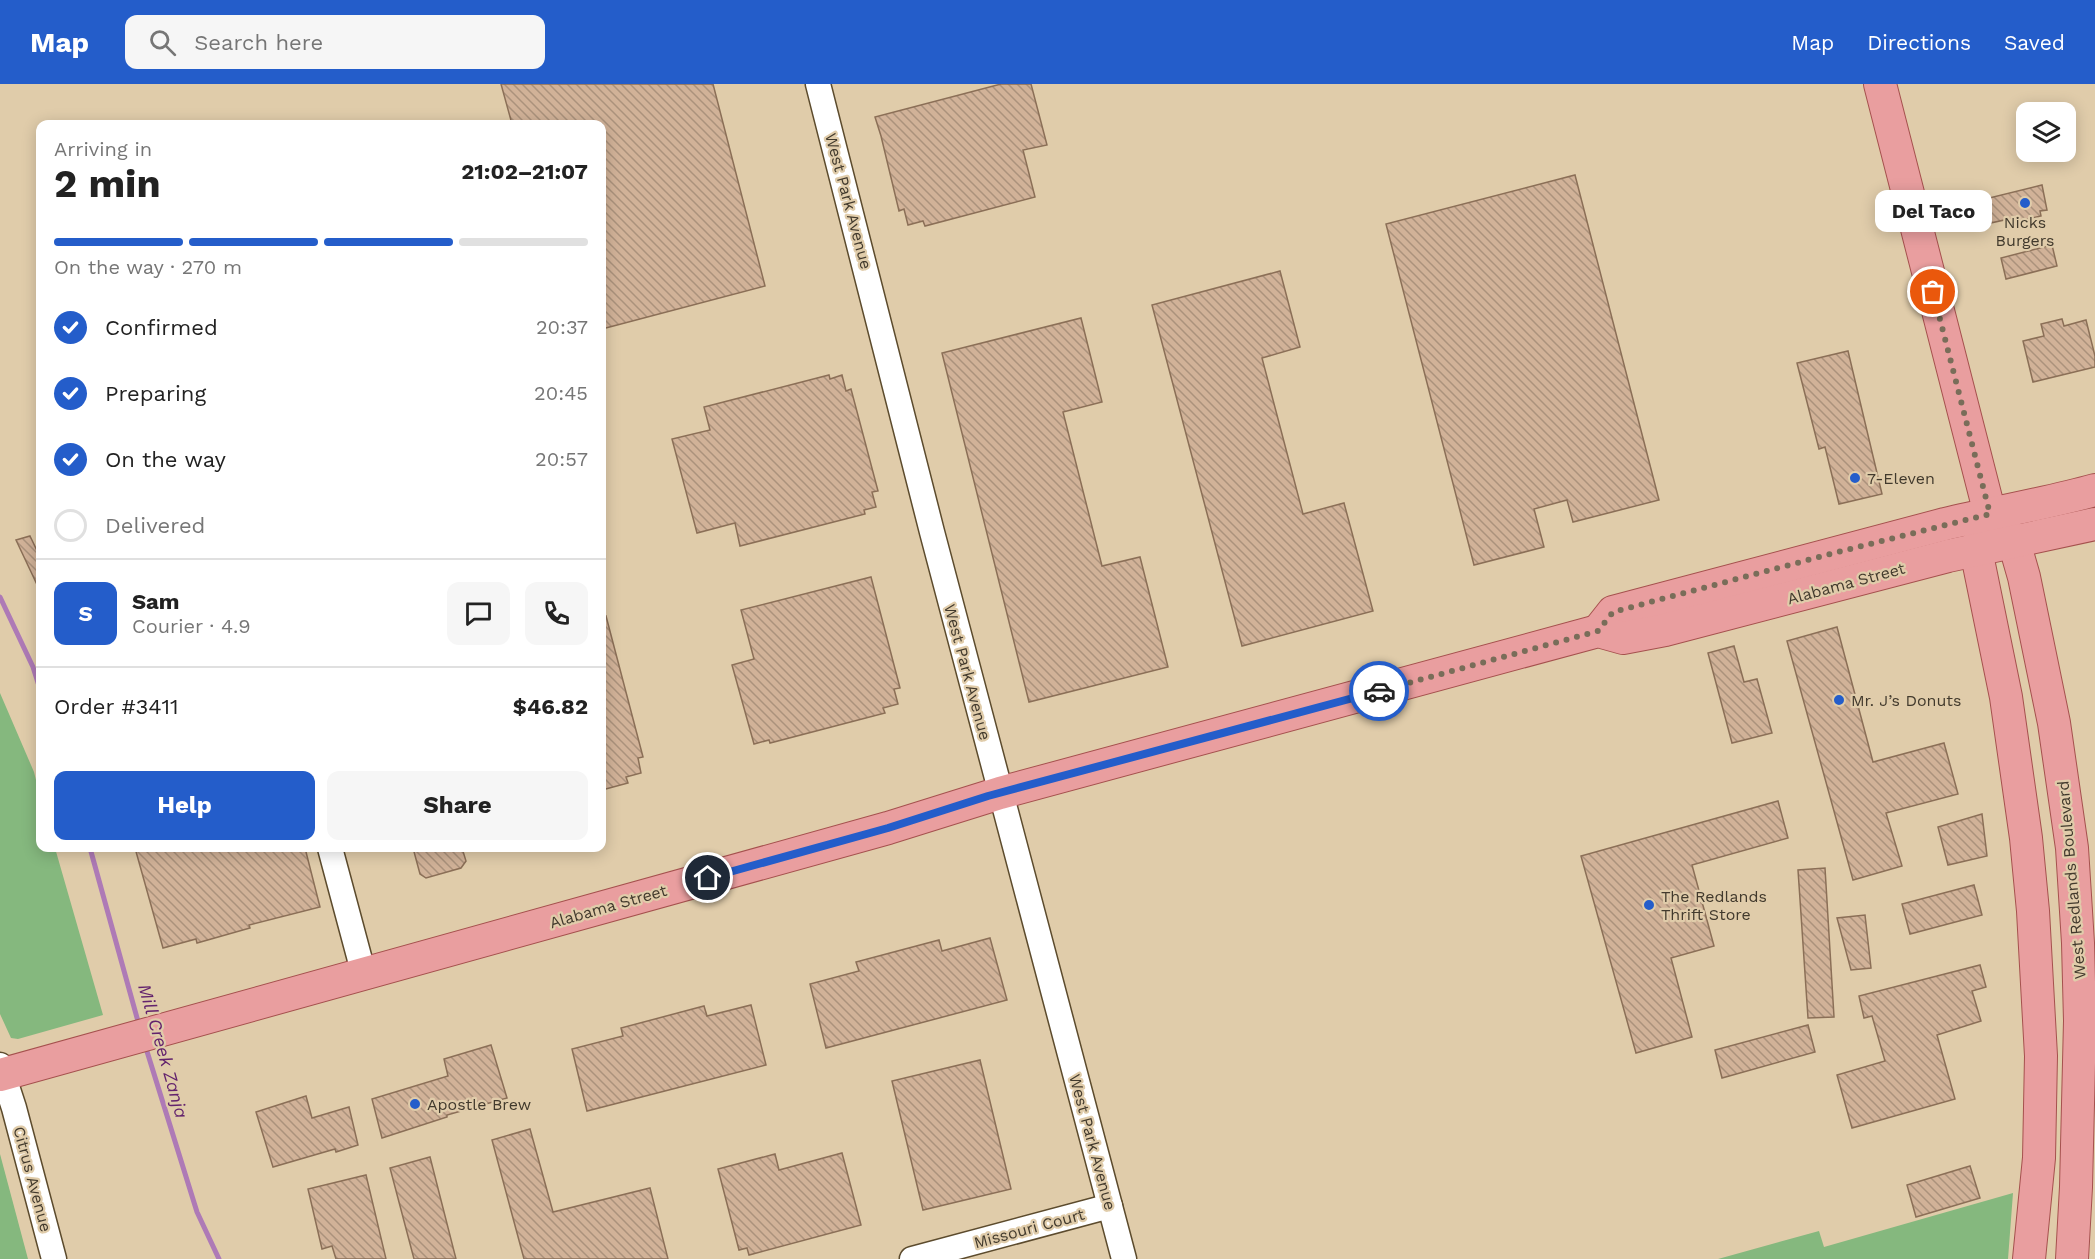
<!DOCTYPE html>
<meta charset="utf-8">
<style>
body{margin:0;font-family:"Work Sans",sans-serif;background:#f6f6f6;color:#222;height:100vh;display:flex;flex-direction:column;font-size:22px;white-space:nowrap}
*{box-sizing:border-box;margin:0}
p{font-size:20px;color:#767676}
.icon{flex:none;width:33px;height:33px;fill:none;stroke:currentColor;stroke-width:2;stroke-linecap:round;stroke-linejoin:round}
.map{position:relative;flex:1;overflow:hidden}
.details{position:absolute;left:36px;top:36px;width:570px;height:732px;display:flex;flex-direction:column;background:#fff;border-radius:12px;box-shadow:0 3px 15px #0003}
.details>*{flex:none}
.controls{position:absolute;left:2016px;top:18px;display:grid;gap:12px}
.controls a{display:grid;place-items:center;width:60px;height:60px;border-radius:12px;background:#fff;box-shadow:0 3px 15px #0003;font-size:30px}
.pin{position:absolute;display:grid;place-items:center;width:51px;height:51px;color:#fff;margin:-26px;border:3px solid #fff;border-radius:50%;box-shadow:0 2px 6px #0007}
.courier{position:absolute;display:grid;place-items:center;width:60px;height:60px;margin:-30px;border:4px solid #245dca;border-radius:50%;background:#fff;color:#222;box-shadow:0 2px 8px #0007}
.bubble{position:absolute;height:42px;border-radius:12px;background:#fff;box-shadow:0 3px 15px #0003;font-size:20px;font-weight:700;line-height:42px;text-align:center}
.head em{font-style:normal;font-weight:700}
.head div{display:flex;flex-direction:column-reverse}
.head{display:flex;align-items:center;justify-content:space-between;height:102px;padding:0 18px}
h1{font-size:39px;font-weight:700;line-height:45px}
.bar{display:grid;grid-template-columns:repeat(4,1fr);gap:9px 6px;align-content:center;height:72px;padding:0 18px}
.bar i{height:8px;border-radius:4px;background:#e0e0e0}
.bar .current{background:#245dca}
.bar p{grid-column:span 4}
.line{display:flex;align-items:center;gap:15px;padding:0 18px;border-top:2px solid #e0e0e0}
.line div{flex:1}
.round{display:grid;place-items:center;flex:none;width:63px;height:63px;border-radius:12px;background:#f6f6f6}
ol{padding:0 18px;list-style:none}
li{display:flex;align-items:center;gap:18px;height:66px}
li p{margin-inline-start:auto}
li .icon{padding:6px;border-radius:50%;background:#245dca;color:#fff;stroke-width:4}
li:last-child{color:#767676}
li i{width:33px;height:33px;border:3px solid #e0e0e0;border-radius:50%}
.cta{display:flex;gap:12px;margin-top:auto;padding:12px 18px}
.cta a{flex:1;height:69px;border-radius:12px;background:#245dca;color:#fff;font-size:24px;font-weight:700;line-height:69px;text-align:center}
.cta a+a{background:#f6f6f6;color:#222}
header{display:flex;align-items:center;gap:36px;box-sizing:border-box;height:84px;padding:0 30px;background:#245dca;color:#fff}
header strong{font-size:28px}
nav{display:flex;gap:33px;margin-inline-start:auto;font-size:21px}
.search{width:420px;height:54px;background:#f6f6f6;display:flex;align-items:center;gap:15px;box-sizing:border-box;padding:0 21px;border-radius:12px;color:#767676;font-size:22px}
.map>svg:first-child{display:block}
</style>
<header>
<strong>Map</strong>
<div class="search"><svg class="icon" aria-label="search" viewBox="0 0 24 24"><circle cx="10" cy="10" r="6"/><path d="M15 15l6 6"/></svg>Search here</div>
<nav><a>Map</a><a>Directions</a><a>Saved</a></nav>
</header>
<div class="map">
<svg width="2095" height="1175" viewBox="0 0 2095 1175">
<defs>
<pattern id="building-back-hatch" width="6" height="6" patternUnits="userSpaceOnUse" patternTransform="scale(1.5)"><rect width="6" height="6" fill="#d1b298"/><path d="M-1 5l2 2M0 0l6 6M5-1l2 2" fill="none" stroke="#ab927c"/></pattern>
</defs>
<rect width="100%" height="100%" fill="#e0ccaa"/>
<g fill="#85b87e">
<path d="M0,609l34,79 6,24v52h15l48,167 -85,24 -7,-1 -11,-24z"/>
<path d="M0,1070l28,105h-28z"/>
<path d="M2013,1109l-5,66h-290l101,-28 5,16z"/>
</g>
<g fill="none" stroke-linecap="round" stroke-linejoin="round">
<g stroke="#ae7ab6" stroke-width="5">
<path d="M0,513l33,70 7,22"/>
<path d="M90,764l49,177"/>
<path d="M145,961l52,167 22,47"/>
</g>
</g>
<g fill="url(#building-back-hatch)" stroke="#8b6f57" stroke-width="1.5">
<path d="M501,0h212l52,202 -163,43v-205h-90z"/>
<path d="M1001,0h30l16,61 -24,5 12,47 -110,29 -2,-5 -15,4 -4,-16 -5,2 -18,-75 -6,-19z"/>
<path d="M1575,91l84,325 -86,22 -6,-22 -33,9 10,38 -70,18 -88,-341z"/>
<path d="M2042,101l5,25 -7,1 1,5 -22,5 -1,-4 -32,7 -5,-24z"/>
<path d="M2052,161l5,21 -51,13 -5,-21z"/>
<path d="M1280,187l20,76 -38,11 41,156 41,-11 29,108 -131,35 -90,-341z"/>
<path d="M1081,234l21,84 -39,10 39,154 38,-9 28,110 -139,35 -87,-349z"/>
<path d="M2062,235l2,7 22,-6 9,36v11l-62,15 -10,-41 21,-5 -3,-12z"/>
<path d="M1848,267l34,143 -43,10 -14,-57 -6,2 -22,-86z"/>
<path d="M829,291l1,4 12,-4 4,16 5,-2 27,102 -6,1 4,15 -12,3 1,4 -125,32 -5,-23 -38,10 -25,-94 38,-9 -6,-23z"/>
<path d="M30,452l10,21v34l-24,-51z"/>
<path d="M871,493l29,111 -6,1 4,15 -15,4 2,5 -115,30 -1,-3 -15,4 -22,-79 22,-6 -13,-49z"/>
<path d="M606,532l37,141 -5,1 3,15 -15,4 2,6 -26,7v-173z"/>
<path d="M1837,543l36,135 71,-19 14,51 -72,19 16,53 -49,14 -66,-239z"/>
<path d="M1734,562l10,36 13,-3 15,54 -40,10 -24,-90z"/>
<path d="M1778,717l10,37 -96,27 22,81 -43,12 21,79 -56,16 -55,-197z"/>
<path d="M1982,730l5,42 -39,9 -10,-38z"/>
<path d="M135,764h170l15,59 -71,18 1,3 -53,15 -1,-4 -33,9z"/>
<path d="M413,764h49l4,13 -5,7 -35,10 -6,-4z"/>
<path d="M1825,784l9,149 -26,1 -10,-148z"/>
<path d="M1974,801l8,30 -72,19 -8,-30z"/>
<path d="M1865,831l6,53 -20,2 -14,-52z"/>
<path d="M990,854l17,62 -181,48 -16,-64 49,-13 -3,-9 83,-22 3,11z"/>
<path d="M1980,881l6,22 -14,4 9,30 -44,14 18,64 -103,29 -15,-53 48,-14 -13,-45 -8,2 -5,-22z"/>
<path d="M751,921l15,60 -179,46 -15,-62 51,-13 -2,-8 83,-22 3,10z"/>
<path d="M1808,941l7,27 -93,26 -7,-28z"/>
<path d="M491,961l16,53 -60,17v2l-65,21 -10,-39 76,-23 -4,-17z"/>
<path d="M980,976l31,129 -88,21 -31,-129z"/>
<path d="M306,1012l6,22 37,-11 9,38 -22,7 -1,-3 -62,18 -17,-55z"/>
<path d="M530,1045l23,83 97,-24 18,71h-144l-32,-119z"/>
<path d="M842,1069l19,72 -112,30 -2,-7 -8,2 -21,-81 57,-15 4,16z"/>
<path d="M430,1073l26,102h-42l-24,-91z"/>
<path d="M1970,1082l10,32 -64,19 -9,-32z"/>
<path d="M366,1091l20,84h-50l-4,-13 -10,3 -14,-60z"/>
</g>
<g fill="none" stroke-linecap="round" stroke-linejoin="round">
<g stroke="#5c4b2d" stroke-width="27">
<g id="minor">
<path d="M818,0l114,448 192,727"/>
<path d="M330,764l34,127"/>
<path d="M0,981l14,43 40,151"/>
<path d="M912,1175l198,-53"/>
</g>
</g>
<g stroke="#a5514e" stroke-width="34">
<g id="major">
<path d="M1880,0l110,430 24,28 10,35 30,146 18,125 6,95 2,78 -4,166 -4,72"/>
<path d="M1983,448l-7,18 30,147 20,141 7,73 8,145 -2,102 -10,101"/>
<path d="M1598,547l15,-19 332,-88c50,-12 100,-20 150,-34"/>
<path d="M0,991l888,-247 112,-35 598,-162 25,7 42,-8 283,-74 147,-32"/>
</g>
</g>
<use href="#minor" stroke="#fff" stroke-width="24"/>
<use href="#major" stroke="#e99e9f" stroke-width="32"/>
</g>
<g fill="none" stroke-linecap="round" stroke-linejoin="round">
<path stroke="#796d59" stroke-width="6" stroke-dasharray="0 10.8" d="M1379,607l219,-60 15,-19 225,-60 152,-38 -57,-222"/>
<path stroke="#245dca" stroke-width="8" d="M708,794l180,-50 100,-32 391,-105"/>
</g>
<g fill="#245dca" stroke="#e0ccaa" stroke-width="2">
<circle cx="2025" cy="119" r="6"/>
<circle cx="1855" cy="394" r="6"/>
<circle cx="1839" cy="616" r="6"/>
<circle cx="1649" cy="821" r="6"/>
<circle cx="415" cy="1020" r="6"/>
</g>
<g text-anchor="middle" stroke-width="4.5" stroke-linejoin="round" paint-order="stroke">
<g font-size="16" fill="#423a2d" stroke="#e0ccaa">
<text transform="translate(849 117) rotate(75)" y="6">West Park Avenue</text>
<text transform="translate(1846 499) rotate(-15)" y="6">Alabama Street</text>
<text transform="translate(968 588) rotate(75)" y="6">West Park Avenue</text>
<text transform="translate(2071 796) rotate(-95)" y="6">West Redlands Boulevard</text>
<text transform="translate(608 822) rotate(-16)" y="6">Alabama Street</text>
<text transform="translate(1093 1058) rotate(75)" y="6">West Park Avenue</text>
<text transform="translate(33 1095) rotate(75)" y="6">Citrus Avenue</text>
<text transform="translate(1029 1144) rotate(-15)" y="6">Missouri Court</text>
</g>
<g font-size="16" fill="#423a2d" stroke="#e0ccaa" text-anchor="start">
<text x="2025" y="144" text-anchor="middle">Nicks<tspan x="2025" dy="18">Burgers</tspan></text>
<text x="1867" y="400">7-Eleven</text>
<text x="1851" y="622">Mr. J’s Donuts</text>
<text x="1661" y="818">The Redlands<tspan x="1661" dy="18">Thrift Store</tspan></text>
<text x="427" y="1026">Apostle Brew</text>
</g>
<g font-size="18" font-style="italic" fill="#63236d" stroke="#e0ccaa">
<text transform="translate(163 967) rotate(74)" y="6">Mill Creek Zanja</text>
</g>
</g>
</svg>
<div class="controls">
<a><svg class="icon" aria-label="layers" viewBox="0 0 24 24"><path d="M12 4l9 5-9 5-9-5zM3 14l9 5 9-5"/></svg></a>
</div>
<div class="pin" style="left:1933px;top:208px;background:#ea580c"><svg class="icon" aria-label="bag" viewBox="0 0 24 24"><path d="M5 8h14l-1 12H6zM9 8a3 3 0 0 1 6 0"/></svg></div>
<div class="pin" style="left:708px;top:794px;background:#1f2937"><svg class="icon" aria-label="home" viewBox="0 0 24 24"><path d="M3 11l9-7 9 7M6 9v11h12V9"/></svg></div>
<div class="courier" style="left:1379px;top:607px"><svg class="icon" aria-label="car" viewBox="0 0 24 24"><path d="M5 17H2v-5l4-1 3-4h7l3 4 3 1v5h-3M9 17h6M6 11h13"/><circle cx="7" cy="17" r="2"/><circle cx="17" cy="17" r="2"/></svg></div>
<div class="bubble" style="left:1875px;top:106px;width:117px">Del Taco</div>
<section class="details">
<div class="head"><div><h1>2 min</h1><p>Arriving in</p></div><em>21:02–21:07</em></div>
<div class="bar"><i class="current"></i><i class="current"></i><i class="current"></i><i></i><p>On the way · 270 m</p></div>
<ol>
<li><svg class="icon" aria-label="check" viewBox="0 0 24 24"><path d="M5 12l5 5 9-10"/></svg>Confirmed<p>20:37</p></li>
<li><svg class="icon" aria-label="check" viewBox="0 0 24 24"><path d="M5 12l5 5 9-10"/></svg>Preparing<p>20:45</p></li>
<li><svg class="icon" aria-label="check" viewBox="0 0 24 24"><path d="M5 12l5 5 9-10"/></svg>On the way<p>20:57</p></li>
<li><i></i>Delivered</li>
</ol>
<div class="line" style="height:108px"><b class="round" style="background:#245dca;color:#fff">S</b><div><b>Sam</b><p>Courier · 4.9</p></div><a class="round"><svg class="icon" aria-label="chat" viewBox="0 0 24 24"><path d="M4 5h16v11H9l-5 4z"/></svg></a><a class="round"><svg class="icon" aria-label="phone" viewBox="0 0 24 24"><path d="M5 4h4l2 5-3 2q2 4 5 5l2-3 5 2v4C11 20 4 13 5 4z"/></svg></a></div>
<div class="line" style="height:78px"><div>Order #3411</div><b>$46.82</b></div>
<div class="cta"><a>Help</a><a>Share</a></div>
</section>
</div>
